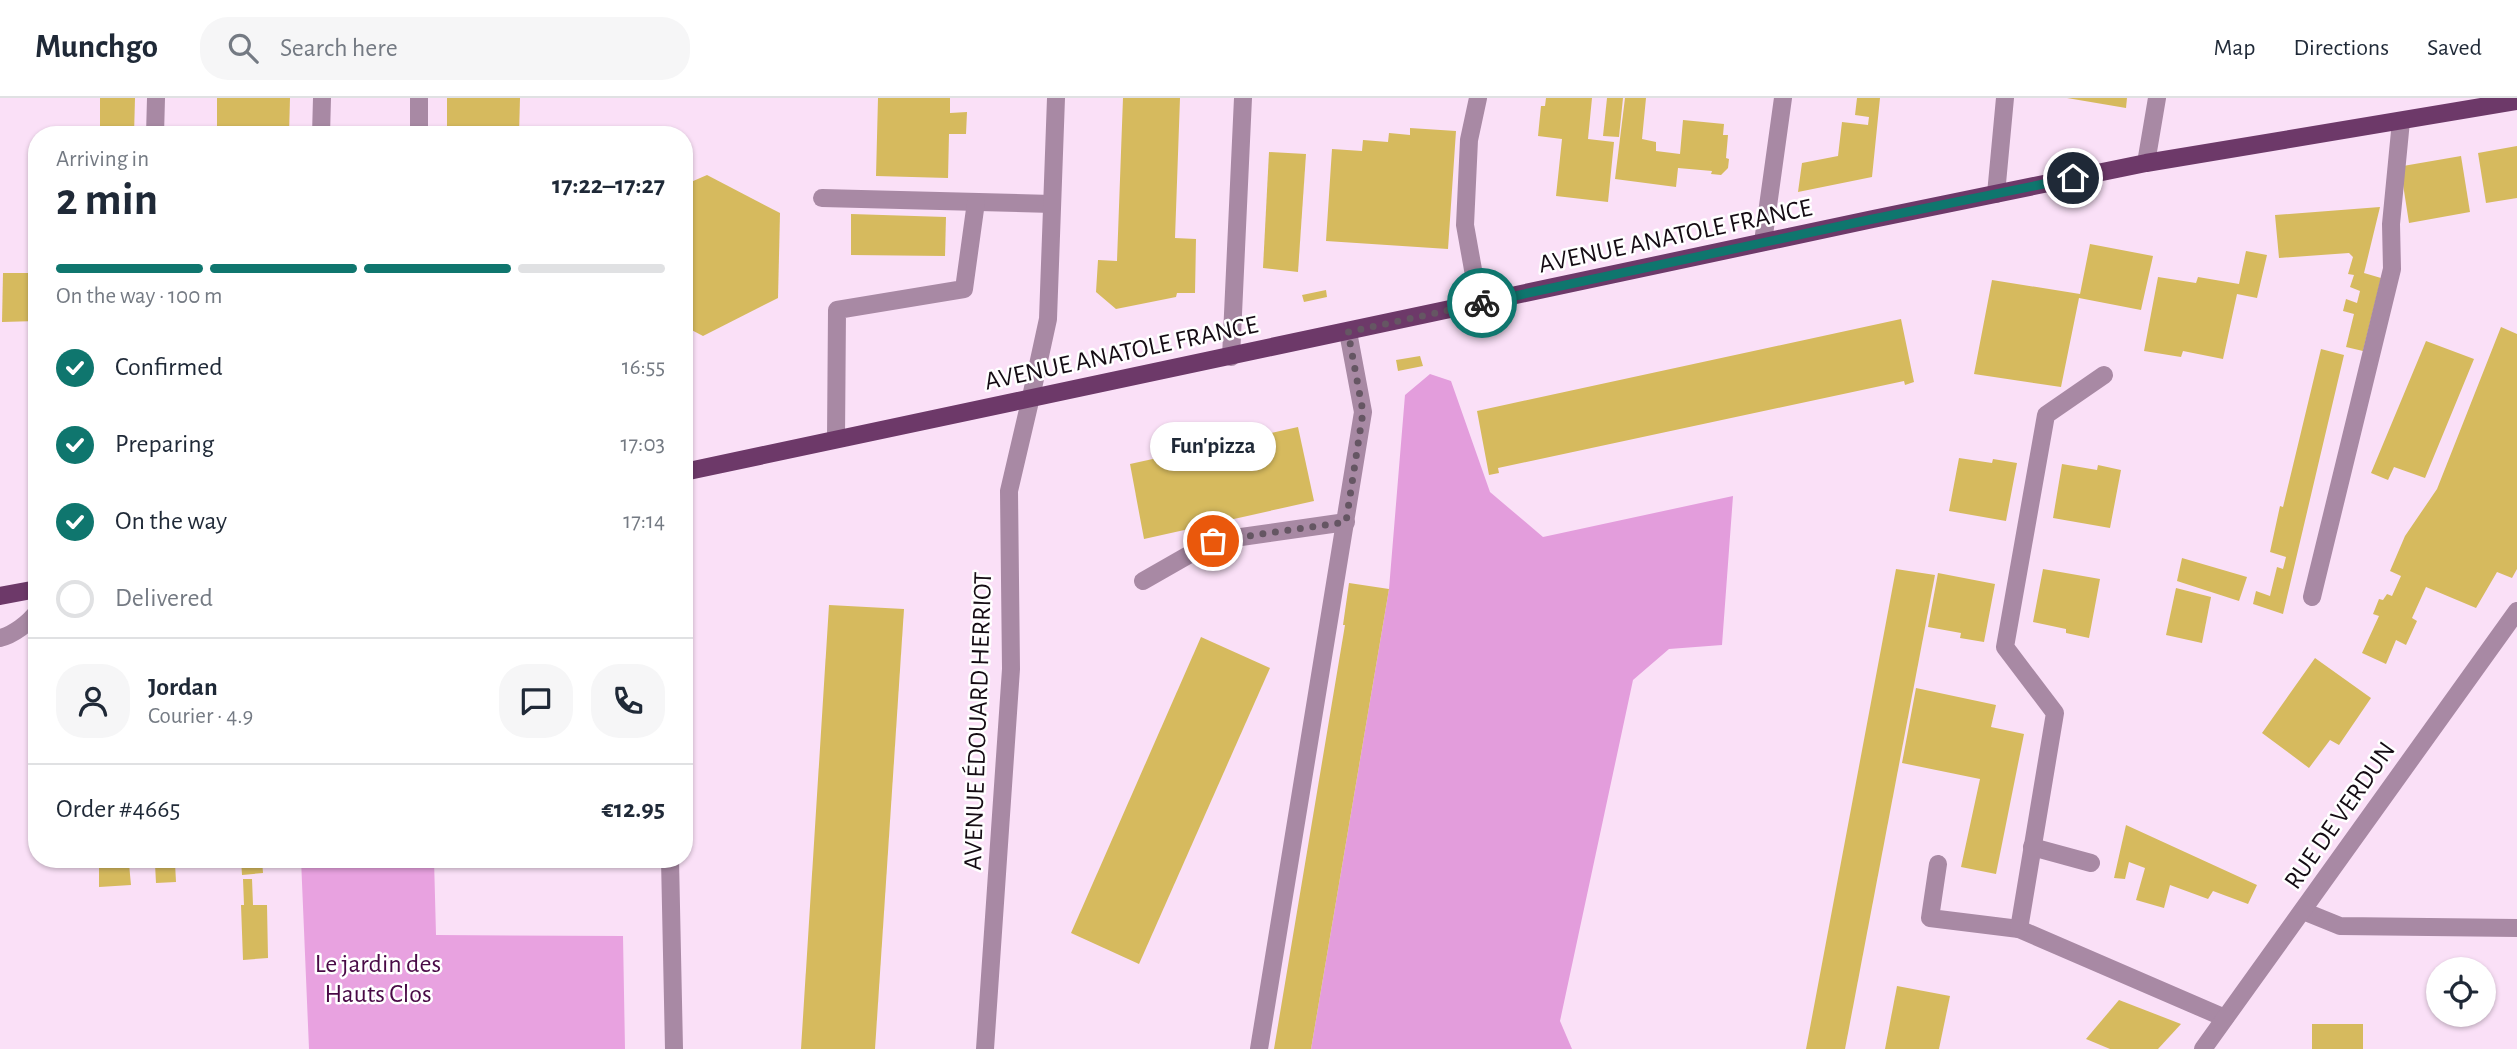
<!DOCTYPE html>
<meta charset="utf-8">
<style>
body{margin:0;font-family:"Alegreya Sans",sans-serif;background:#f6f6f7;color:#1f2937;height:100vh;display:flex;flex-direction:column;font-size:26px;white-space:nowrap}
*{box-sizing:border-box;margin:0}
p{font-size:23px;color:#747a83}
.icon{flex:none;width:38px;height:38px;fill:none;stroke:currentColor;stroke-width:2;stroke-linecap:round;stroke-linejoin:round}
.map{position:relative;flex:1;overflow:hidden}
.side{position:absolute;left:28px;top:28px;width:665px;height:742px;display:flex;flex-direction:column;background:#fff;border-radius:28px;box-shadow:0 2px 5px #0004}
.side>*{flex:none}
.buttons{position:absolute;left:2426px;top:859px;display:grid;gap:14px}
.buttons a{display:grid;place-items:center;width:70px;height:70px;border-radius:50%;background:#fff;box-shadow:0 2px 5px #0004;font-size:35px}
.pin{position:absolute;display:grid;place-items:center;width:60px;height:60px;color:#fff;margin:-30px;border:4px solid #fff;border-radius:50%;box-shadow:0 2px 7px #0007}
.courier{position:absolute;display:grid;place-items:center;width:70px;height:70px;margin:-35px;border:5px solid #0f766e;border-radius:50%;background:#fff;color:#222;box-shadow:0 2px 9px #0007}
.bubble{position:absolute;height:49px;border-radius:24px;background:#fff;box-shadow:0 2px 5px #0004;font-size:23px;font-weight:600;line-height:49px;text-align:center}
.head em{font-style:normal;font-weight:600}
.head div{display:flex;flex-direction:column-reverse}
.head{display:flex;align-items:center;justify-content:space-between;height:119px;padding:0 28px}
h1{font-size:46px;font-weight:600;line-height:52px}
.bar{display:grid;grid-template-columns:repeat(4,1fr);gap:10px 7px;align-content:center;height:84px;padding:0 28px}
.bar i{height:9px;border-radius:5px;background:#e0e1e3}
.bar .on{background:#0f766e}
.bar p{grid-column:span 4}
.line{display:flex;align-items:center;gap:18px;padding:0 28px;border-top:2px solid #e0e1e3}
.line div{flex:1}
.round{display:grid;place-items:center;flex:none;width:74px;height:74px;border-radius:28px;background:#f6f6f7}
ol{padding:0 28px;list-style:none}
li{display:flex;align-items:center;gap:21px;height:77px}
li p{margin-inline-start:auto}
li .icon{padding:7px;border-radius:50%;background:#0f766e;color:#fff;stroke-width:4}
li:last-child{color:#747a83}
li i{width:38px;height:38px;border:4px solid #e0e1e3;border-radius:50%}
header{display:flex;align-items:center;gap:42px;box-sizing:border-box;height:98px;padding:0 35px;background:#fff;border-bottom:2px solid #e0e1e3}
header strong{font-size:33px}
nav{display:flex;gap:38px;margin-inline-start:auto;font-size:24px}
.search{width:490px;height:63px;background:#f6f6f7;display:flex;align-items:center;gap:18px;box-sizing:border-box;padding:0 24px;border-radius:28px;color:#747a83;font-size:26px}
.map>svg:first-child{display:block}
</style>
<header>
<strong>Munchgo</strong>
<div class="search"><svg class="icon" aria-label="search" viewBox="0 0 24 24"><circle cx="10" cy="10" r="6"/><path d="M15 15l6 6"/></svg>Search here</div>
<nav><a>Map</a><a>Directions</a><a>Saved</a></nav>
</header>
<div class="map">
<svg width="2517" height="951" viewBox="0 0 2517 951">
<rect width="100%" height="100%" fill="#fae0f7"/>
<path fill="#e8a2e0" d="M301,761h133l2,76 187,1 2,113h-316z"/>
<path fill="#e39ddc" d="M1430,276l21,7 39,111 53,45 190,-41 -11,149 -53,4 -36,31 -73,341 12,28h-261l78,-460 16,-194z"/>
<g fill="#d6ba5e">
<path d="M100,0h35l-1,37h-34z"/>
<path d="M217,0h73l-1,37h-72z"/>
<path d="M447,0h73l-1,37h-72z"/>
<path d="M878,0h72v15l17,-1 -1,22h-17l-1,44 -72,-2z"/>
<path d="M1123,0h57l-5,140 21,1 -1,54h-18l-1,4 -60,12 -20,-17 2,-32 19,1z"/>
<path d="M1546,0h46l-4,41 26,3 -6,60 -52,-6 6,-57 -24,-3 3,-30h4z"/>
<path d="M1607,0h16l-4,39 -16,-1z"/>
<path d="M1625,0h21l-4,41 14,3v9l24,3 3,-34 41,4 -1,11h5l-2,23 3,1 -1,9 -7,7 -10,-1 1,-3 -34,-3 -2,19 -61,-8z"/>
<path d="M1857,0h23l-8,79 -74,15 4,-29 36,-7 4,-34 26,3 1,-8 -14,-2z"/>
<path d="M2067,0h60l-1,10z"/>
<path d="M1410,30l46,3 -8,118 -122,-8 6,-92 30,2 1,-11 25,2 1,-9 21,2z"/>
<path d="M2517,48v52l-31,5 -8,-50z"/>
<path d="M1269,54l37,2 -8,118 -35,-4z"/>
<path d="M2461,58l9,56 -61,11 -7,-45 1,-12z"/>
<path d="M707,77l73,38 -2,85 -75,38 -19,-10v-141z"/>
<path d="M2380,109l-16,66 17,5 -18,73 -17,-4 8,-33 -11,-3 3,-12 11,4 3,-12 -10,-4 4,-12 -6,-1 5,-17 -4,-4 -70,5 -4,-43z"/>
<path d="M851,116l95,3 -1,39 -94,-1z"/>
<path d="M2090,146l63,12 -12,54 -62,-12 -18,89 -87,-13 18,-94 88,14z"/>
<path d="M2246,153l21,4 -10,43 -20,-4 -14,65 -40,-8 -2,6 -37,-6 14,-74 38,6 2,-6 41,7z"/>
<path d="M3,175h34v48l-35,1z"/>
<path d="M1326,192l1,7 -23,5 -2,-7z"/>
<path d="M1901,221l13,63 -9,3 -1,-4 -406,87 1,5 -10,2 -12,-64z"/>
<path d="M2501,229l16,7v235l-5,9 -15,-6 -21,36 -50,-21 -14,31 5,3 -11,24 -10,-5 -10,24 -24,-11 17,-37 -6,-2 6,-15 4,1 4,-6 5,2 9,-20 -11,-5 15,-35 32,-47z"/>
<path d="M2426,243l48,18 -49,119 -31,-11 -6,13 -17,-7z"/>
<path d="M2321,251l23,6 -61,259 -30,-10 3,-13 14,5 7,-29 6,2 3,-12 -16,-5 10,-46 3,1z"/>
<path d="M1420,258l3,10 -25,5 -2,-11z"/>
<path d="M1298,329l16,74 -170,38 -14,-75z"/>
<path d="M30,358h7v86l-6,1z"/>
<path d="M1959,360l33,5 1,-4 24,4 -11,58 -57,-10z"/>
<path d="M2062,366l35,6 1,-5 23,5 -11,58 -57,-10z"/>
<path d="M2182,460l65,19 -8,24 -62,-20z"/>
<path d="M1896,471l39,6 -90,474h-39z"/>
<path d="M2043,471l57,10 -11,59 -23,-5v-4l-33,-7z"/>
<path d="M1938,475l57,11 -11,58 -24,-4 1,-5 -33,-6z"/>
<path d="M1349,485l40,6 -78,460h-37l71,-424h-2z"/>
<path d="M2176,490l35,9 -9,46 -36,-8z"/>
<path d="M829,507l75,4 -29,440h-74z"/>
<path d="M1201,539l69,31 -131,296 -68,-31z"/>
<path d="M2315,560l56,40 -32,47 -9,-5 -21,28 -47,-35z"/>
<path d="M1916,590l80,17 -5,22 33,7 -28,140 -35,-7 19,-88 -78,-16z"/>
<path d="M2126,727l131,60 -9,19 -35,-13 -5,8 -38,-14 -6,23 -28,-8 9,-32 -16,-6 -4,17 -11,-1z"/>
<path d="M160,761h26v3l-11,1 1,19 -20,1 -1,-19h5z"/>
<path d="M241,761h21l1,14 -21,2z"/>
<path d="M129,766l2,21 -32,2v-22z"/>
<path d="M243,781h9l1,26h14l1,53 -25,2 -2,-55h3z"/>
<path d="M1897,888l53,10 -11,53h-54z"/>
<path d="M2119,902l62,24 -23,25h-48l-24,-10z"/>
<rect x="2312" y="926" width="51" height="25"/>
</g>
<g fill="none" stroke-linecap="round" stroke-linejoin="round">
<g stroke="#a889a4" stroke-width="18">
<path d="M155,37l1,-37"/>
<path d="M1996,96l9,-96"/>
<path d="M822,100l230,6"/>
<path d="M836,341l1,-129 127,-21 12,-87"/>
<path d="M1143,483l70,-40 133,-19"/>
<path d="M2312,499l80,-328 -1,-45 10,-103"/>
<path d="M0,540c13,-3 29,-15 37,-26"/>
<path d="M2032,749l59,16"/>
<path d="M670,761l4,190"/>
<path d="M1938,766l-8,54 89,11 206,89"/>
<path d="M2303,813l37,15 177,2"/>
<path d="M2019,831l36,-216 -50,-66 41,-232 58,-40"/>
<path d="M1259,951l104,-637 -15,-80"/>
</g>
<g stroke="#a889a4" stroke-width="18">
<path d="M419,0v37"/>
<path d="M1478,0l-9,42 -4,85 14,78"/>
<path d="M321,37l1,-37"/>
<path d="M2146,65l11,-65"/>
<path d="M1763,144l20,-144"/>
<path d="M1231,259l12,-259"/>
<path d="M1031,299l17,-78 8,-221"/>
</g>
<g stroke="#a889a4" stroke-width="18">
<path d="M985,951l26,-380 -2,-178 22,-94"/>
<path d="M2203,951l314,-438"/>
</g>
<g stroke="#6d3969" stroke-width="18">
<path d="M684,374l1189,-253 273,-56 371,-62"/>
<path d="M0,498l37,-7"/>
</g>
</g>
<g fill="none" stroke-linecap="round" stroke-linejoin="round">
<path stroke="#655663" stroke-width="7" stroke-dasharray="0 12.6" d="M1213,443l133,-19 17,-110 -15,-80 134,-29"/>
<path stroke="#0f766e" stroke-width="9" d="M1482,205l391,-84 200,-41"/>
</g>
<g text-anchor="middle" stroke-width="5" stroke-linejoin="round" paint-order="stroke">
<g font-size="26" fill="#150c14" stroke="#fff">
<text transform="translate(1675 137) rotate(-12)" y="9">AVENUE ANATOLE FRANCE</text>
<text transform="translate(1121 254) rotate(-12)" y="9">AVENUE ANATOLE FRANCE</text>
<text transform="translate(977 623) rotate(-88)" y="9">AVENUE ÉDOUARD HERRIOT</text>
<text transform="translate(2339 717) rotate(-55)" y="9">RUE DE VERDUN</text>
</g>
<g font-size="26" fill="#490a46" stroke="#fff">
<text x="378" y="874">Le jardin des<tspan x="378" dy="30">Hauts Clos</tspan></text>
</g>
</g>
</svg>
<div class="buttons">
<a><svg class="icon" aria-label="locate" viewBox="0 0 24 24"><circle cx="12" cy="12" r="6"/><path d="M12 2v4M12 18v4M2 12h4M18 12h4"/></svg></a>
</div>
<div class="pin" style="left:1213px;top:443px;background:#ea580c"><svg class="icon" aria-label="bag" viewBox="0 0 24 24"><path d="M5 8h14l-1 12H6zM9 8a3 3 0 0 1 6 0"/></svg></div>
<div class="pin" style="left:2073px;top:80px;background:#1f2937"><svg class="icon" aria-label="home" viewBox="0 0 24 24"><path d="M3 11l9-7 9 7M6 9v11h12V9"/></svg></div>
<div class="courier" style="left:1482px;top:205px"><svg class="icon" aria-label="bike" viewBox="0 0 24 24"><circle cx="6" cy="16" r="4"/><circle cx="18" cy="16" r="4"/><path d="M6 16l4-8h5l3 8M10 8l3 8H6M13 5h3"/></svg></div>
<div class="bubble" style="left:1150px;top:324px;width:126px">Fun'pizza</div>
<section class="side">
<div class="head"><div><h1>2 min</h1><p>Arriving in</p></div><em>17:22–17:27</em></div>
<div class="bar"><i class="on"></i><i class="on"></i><i class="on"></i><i></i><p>On the way · 100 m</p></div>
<ol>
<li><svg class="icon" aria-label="check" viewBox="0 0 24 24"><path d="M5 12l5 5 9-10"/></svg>Confirmed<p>16:55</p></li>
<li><svg class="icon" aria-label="check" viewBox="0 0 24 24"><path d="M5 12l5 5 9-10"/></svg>Preparing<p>17:03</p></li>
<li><svg class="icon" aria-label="check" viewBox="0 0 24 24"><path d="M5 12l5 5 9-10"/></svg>On the way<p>17:14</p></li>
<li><i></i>Delivered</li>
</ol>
<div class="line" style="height:126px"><a class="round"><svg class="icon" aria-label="person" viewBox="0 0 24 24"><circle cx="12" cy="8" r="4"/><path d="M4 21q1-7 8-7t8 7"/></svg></a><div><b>Jordan</b><p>Courier · 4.9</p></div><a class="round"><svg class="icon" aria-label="chat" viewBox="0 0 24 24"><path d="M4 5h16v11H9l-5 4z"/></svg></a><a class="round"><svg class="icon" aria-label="phone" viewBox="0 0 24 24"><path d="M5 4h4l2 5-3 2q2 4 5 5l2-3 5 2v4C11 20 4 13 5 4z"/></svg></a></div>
<div class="line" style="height:91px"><div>Order #4665</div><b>€12.95</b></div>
</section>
</div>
